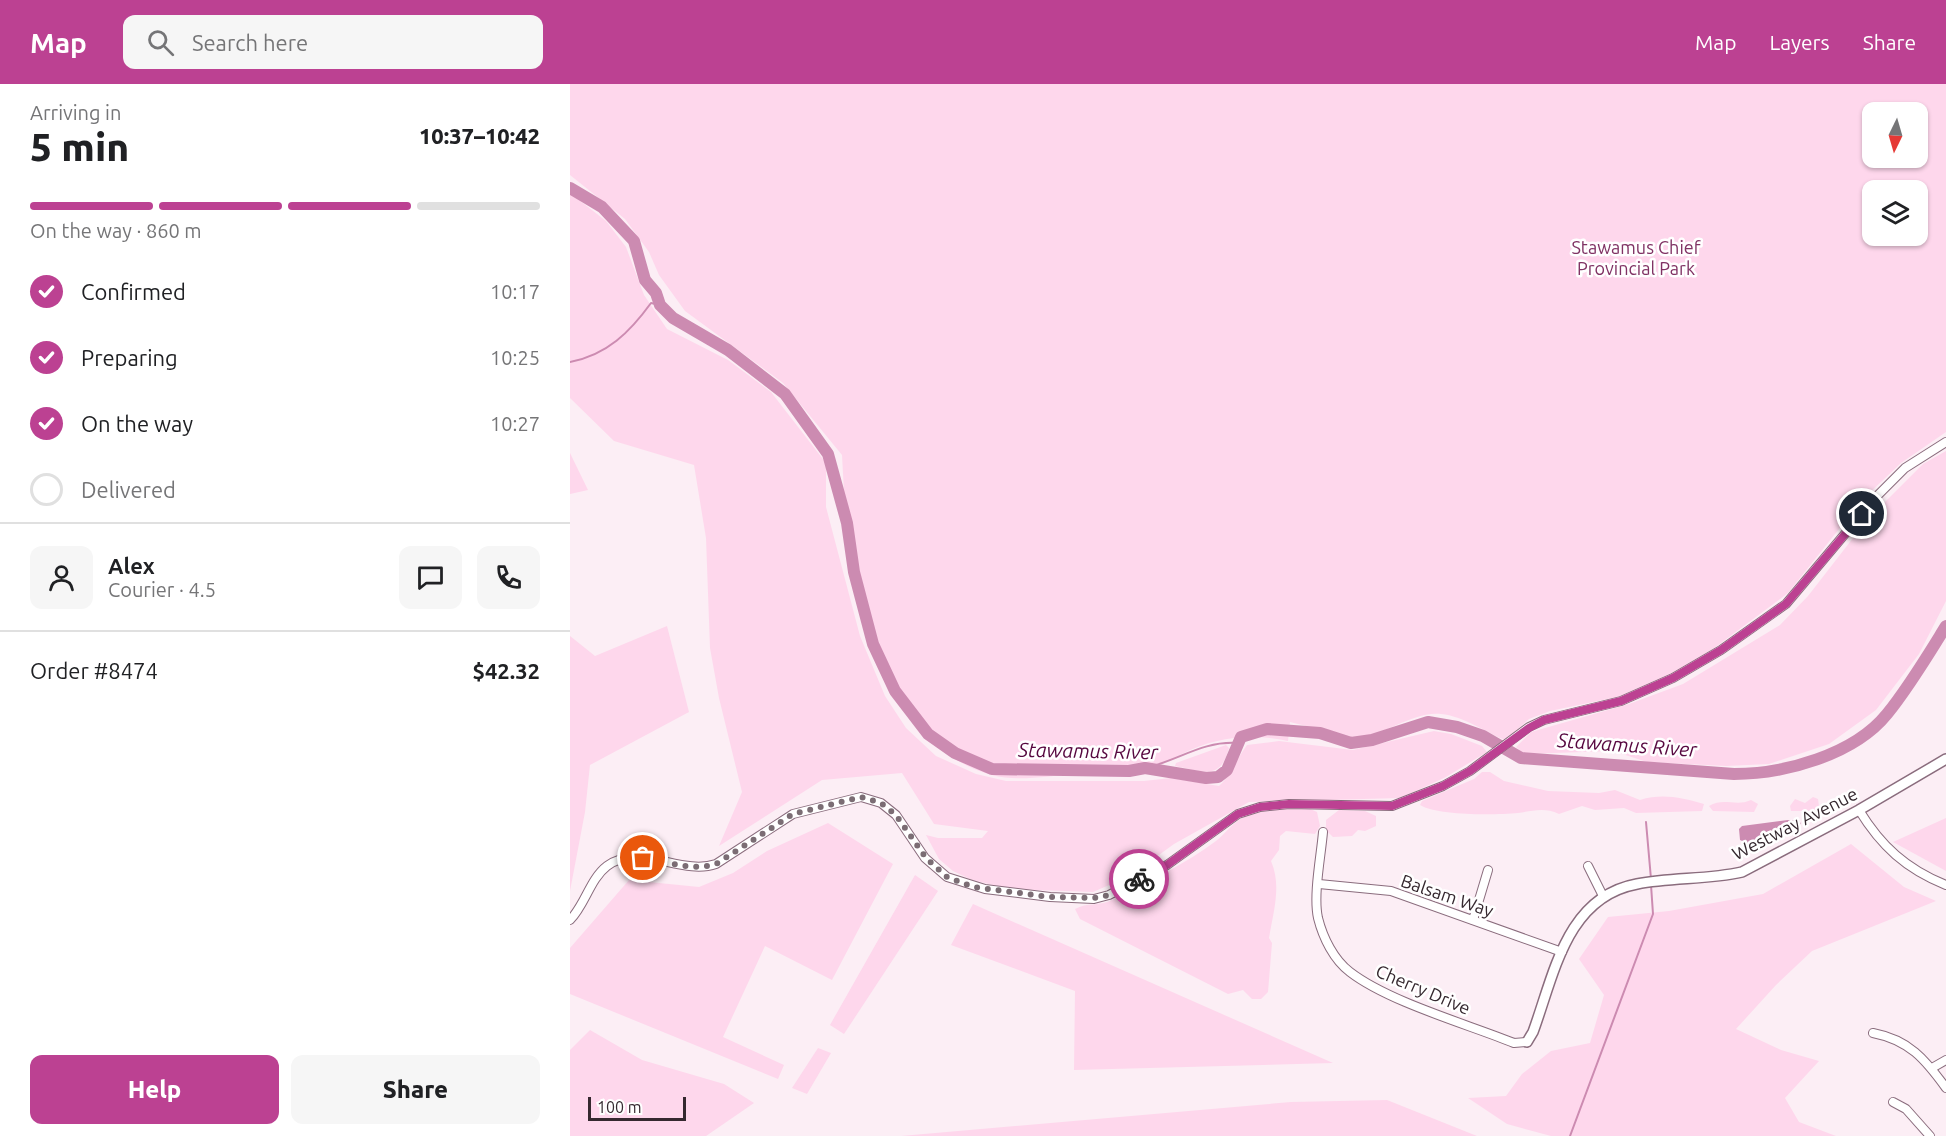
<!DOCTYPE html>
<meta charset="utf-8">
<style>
body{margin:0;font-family:Ubuntu,sans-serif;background:#f6f6f6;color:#202124;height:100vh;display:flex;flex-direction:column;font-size:22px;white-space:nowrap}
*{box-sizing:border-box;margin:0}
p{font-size:20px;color:#757577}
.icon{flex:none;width:33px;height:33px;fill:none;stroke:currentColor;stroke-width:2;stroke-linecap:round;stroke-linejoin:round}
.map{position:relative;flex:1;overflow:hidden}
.sheet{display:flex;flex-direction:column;background:#fff;width:570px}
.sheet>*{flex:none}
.needle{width:39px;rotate:185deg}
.fabs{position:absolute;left:1292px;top:18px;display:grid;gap:12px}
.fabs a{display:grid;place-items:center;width:66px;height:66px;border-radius:12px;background:#fff;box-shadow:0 2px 4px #0004;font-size:30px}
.scale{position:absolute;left:18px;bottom:15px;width:98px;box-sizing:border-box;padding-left:6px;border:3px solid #35282f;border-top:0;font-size:16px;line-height:21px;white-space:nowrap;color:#35282f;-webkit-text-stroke:4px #fff;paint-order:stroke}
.pin{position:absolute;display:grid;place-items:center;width:51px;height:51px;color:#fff;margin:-26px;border:3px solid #fff;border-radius:50%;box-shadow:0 2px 6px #0007}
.courier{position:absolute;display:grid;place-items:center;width:60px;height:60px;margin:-30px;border:4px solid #bc4192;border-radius:50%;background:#fff;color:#222;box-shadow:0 2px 8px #0007}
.overview em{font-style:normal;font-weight:800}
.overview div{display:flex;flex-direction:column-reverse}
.overview{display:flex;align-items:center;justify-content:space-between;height:102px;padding:0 30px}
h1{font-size:39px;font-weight:800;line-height:45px}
.bar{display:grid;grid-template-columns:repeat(4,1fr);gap:9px 6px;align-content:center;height:72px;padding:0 30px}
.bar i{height:8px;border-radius:4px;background:#e0e0e0}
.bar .current{background:#bc4192}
.bar p{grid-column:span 4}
.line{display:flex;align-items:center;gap:15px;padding:0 30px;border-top:2px solid #e0e0e0}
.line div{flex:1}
.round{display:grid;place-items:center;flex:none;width:63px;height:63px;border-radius:12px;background:#f6f6f6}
ol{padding:0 30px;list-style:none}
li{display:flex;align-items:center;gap:18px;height:66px}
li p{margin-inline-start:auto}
li .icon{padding:6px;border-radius:50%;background:#bc4192;color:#fff;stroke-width:4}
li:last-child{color:#757577}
li i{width:33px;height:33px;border:3px solid #e0e0e0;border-radius:50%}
.button{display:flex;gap:12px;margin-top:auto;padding:12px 30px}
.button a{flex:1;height:69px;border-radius:12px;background:#bc4192;color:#fff;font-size:24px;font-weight:800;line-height:69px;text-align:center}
.button a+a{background:#f6f6f6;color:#202124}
header{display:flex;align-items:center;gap:36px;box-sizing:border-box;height:84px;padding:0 30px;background:#bc4192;color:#fff}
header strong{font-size:28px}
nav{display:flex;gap:33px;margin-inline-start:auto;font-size:21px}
.search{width:420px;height:54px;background:#f6f6f6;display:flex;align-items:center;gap:15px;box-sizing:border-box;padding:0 21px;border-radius:12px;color:#757577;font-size:22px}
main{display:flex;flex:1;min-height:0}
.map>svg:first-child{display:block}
</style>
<header>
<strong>Map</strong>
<div class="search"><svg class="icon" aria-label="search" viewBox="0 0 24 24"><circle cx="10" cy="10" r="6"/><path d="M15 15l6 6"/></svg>Search here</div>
<nav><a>Map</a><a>Layers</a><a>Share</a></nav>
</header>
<main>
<section class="sheet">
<div class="overview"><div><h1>5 min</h1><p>Arriving in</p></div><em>10:37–10:42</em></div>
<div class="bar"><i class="current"></i><i class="current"></i><i class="current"></i><i></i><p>On the way · 860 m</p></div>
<ol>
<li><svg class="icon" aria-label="check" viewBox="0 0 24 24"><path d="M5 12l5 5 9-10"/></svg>Confirmed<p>10:17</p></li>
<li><svg class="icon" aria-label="check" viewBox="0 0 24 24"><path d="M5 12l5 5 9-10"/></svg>Preparing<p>10:25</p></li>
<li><svg class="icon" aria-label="check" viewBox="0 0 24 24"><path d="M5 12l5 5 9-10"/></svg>On the way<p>10:27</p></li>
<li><i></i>Delivered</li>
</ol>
<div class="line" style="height:108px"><a class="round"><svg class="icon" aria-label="person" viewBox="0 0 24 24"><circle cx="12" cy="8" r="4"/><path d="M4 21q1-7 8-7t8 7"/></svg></a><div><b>Alex</b><p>Courier · 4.5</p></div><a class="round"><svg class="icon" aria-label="chat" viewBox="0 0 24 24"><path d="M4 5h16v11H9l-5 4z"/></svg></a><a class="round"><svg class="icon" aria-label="phone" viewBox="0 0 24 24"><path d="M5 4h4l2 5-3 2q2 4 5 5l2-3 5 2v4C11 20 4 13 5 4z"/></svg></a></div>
<div class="line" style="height:78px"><div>Order #8474</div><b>$42.32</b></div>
<div class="button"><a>Help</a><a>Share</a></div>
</section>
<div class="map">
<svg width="1376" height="1052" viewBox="0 0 1376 1052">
<rect width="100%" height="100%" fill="#fceef5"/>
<g fill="#fed7ec" fill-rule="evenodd">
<path d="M0,0h1376v348l-45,31 -38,36 -75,94 -75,56 -43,27 -48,20 -72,15 -21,8 -24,21c-20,-8 -42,-24 -64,-26 -32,-3 -60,27 -93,23 -16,-3 -40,-11 -58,-15l-2,19c-36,-8 -73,-4 -106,13 -14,6 -26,15 -41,20 -21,6 -46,-1 -68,0 -26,2 -55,8 -81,1 -85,-21 -122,-130 -138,-205 -3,-15 -4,-30 -7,-45 -3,-12 -10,-22 -13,-34l10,1 -2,-37 -59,-72 -98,-72 -26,-36 -10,-23 -24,-33 -55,-44zM1302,28h45v46h-45zM1302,106h45v46h-45z"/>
<path d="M0,109l36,28 20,26 18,48 23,34 61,31 43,32 55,71v44l34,129 25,60 21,32 30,28 40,18 30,7h138l27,-3 48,8c16,-15 16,-25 28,-41l32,-4 74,9 81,-19 17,3 31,12 5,6 -41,25 -45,21 -152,4 -75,42 -44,32 -37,16 -83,-3 -38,-9 -19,-9 -14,-12 -13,-24 12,3h44l6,-7 -54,-7 -32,-51 -80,7 -103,66 23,-54 -23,-94 -9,-50 -4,-110 -12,-73 -80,-24 -44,-43z"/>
<path d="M1376,367v150l-27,53 -43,56 -47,34 -60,20 -43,2 -79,-4 -34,-11 -89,3 -8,-7 15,-15 98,-28 54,-20 97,-59 28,-29 59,-76 56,-56z"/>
<path d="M0,369l18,37 -18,4z"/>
<path d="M97,542l22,86 -99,53 -5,47 -15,79v-255l25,20z"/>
<path d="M656,661l3,3c-9,34 -27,23 -54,18l1,-3z"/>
<path d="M912,688h8l14,9 44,10 51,2 16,-3 25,10c23,-7 42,-2 64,4l-2,7 -66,2 -12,-5 -29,2 -13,-4 -23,8c-15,-7 -26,-3 -41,-1 -23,2 -80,3 -98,-8l2,-4 52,-22z"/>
<path d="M1243,713l5,2 1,7 -5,5h-23l-1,-5 5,-7 10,4z"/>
<path d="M1181,716l7,4 -4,8 -41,-1 -4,-5c15,-9 27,1 42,-6z"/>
<path d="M738,724l9,4 3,14 -5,8 -29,-3 -6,5 -1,14 -8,11c11,25 2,52 -2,77l3,5 -4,49 -7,7h-9l-9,-9 -15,4 -148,-75 -5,-10c12,-7 24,-2 39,-10 34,-18 72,-35 102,-58 9,-7 17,-19 28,-24 19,-9 43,-8 64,-9z"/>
<path d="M769,726l26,1 11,5v10l-11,5 -7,-1 -6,6 -19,1 -7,-7v-10z"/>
<path d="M1376,734v53l-53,-29z"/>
<path d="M258,739l65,41 -61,116 -67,-34 -42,91 61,28 -6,14 -208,-85v-46l59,-68 70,7 34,-14 34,-22z"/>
<path d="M1281,760l53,43 32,14 -124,50 -36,34 -40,44 45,21 38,11 -34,37 14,24 37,14h-285l-44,-12 -39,-26 38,-2 16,-22 29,-23 39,-8 14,-48 -25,-36 29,-42 61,-6 94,-17z"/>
<path d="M345,791l23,16 -94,143 -14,-9z"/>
<path d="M403,820l360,159 -259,7 1,-79 -124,-46z"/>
<path d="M20,946l52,30 82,24 30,19 -48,33h-136v-86z"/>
<path d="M248,964l13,5 -24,41 -15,-6z"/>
<path d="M817,1016l90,36h-576l390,-34z"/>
</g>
<path fill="#cc8bb1" d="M1218,736h11l2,4 -49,21 -12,-5 -1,-11 3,-3z"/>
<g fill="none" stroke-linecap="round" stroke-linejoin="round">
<g stroke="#cc8bb1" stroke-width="2">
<path d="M0,278c37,-7 60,-30 81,-59l9,2"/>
<path d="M575,684c33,-7 56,-27 92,-25"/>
<path d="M1076,738l5,57"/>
<path d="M1000,1052l83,-222 -2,-29"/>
</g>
<path stroke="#cc8bb1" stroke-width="12" d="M0,104l32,19 32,34 11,39 11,13 4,12 13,13 55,32 57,44 43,60 19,69 7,49 19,72 22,47 33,43 27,19 37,16 137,2 16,-3 61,10 12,-1 9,-7 14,-33 26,-8 53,4 31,10 21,-3 56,-18 29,5 26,9 38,22 213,16c50,0 120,-19 153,-60 22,-27 41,-59 59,-88"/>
<g stroke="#8a6c7d" stroke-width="10">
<g id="minor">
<path d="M1289,726c22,36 47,59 87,75"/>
<path d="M753,748c-2,24 -10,63 -5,86 5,20 16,42 32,54 39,30 117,52 164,71l13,-1"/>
<path d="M1018,782l15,30"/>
<path d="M749,800l72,7 171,61"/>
<path d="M0,836c15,-15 20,-41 37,-54 32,-24 74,10 109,-2l77,-50 68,-17 20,6 15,12 29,43 22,19 38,12 65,8 44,2 15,-4 58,-30 71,-51 22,-7 29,-3 103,2 51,-20 27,-15 59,-44 15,-7 77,-19 52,-23 48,-28 65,-46 90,-107 29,-29 41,-26"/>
<path d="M903,836l15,-50"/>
<path d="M1303,949c36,7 52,26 73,55"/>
<path d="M1362,984l14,-8"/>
<path d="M1323,1018l13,7 24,27"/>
</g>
</g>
<g stroke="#8a6c7d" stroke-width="12">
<path id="tertiary" d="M957,958l6,-10c21,-57 33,-135 104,-148 35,-7 70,-4 105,-12l117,-62 87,-51"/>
</g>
<use href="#minor" stroke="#fff" stroke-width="8"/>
<use href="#tertiary" stroke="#fff" stroke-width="9"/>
</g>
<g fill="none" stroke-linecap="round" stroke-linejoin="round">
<path stroke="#7b6d74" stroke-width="6" stroke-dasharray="0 10.8" d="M73,774c25,3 47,14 73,6l77,-50 68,-17 20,6 15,12 30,43 21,19 26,10 77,10 44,1 15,-3 30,-16"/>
<path stroke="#bc4192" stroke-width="8" d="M569,795l28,-14 71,-51 22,-7 29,-3 103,2 51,-20 27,-15 59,-43 15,-8 77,-19 52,-23 48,-28 65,-46 76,-90"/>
</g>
<g text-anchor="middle" stroke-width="5" stroke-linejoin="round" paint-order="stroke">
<g font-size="18" fill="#803264" stroke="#fff">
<text x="1066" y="170">Stawamus Chief<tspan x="1066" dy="21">Provincial Park</tspan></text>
</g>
<g font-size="18" fill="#35282f" stroke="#fff">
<text transform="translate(1225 740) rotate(-27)" y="6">Westway Avenue</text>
<text transform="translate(877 812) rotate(19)" y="6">Balsam Way</text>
<text transform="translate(853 906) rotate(23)" y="6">Cherry Drive</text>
</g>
<g font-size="20" font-style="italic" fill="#570840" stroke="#fff">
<text transform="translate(1057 661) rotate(4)" y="7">Stawamus River</text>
<text transform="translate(518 667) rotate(1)" y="7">Stawamus River</text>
</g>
</g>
</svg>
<div class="fabs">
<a><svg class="needle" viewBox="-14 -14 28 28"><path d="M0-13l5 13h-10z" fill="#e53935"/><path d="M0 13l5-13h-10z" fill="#757577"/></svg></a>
<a><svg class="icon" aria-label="layers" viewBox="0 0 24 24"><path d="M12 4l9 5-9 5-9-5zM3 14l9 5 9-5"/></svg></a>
</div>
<div class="scale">100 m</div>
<div class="pin" style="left:73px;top:774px;background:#ea580c"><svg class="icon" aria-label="bag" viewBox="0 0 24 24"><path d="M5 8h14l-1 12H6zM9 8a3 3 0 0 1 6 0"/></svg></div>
<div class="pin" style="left:1292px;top:430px;background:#1f2937"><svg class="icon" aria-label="home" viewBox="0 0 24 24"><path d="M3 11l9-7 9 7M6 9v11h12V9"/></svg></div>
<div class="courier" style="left:569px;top:795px"><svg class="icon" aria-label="bike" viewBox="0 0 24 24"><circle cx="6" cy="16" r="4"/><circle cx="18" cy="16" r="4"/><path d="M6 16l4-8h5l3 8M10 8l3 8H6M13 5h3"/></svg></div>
</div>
</main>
